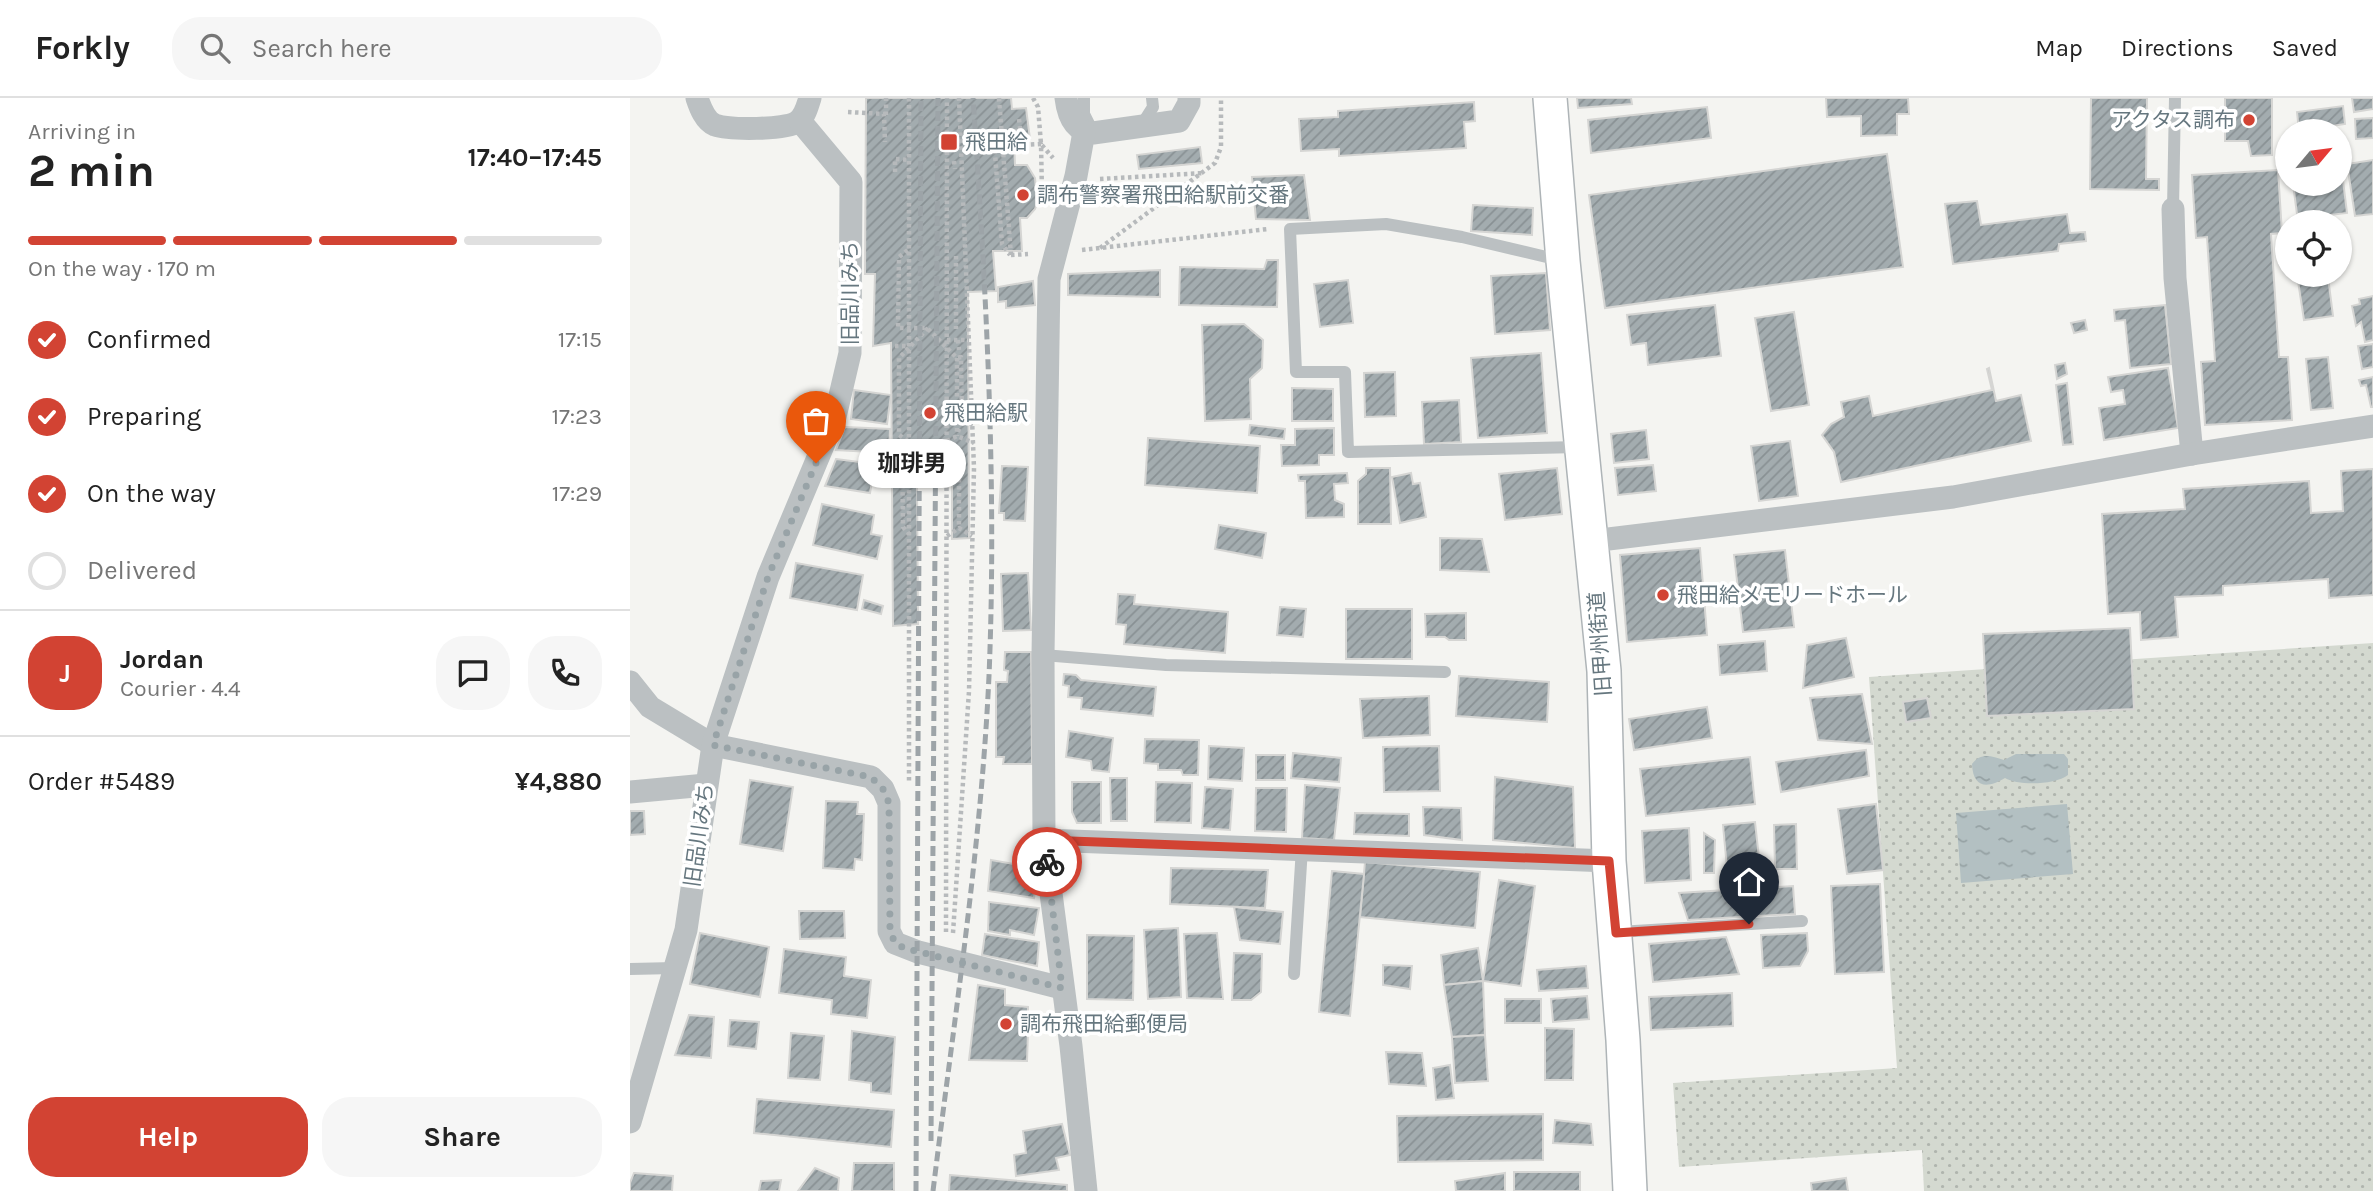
<!DOCTYPE html>
<meta charset="utf-8">
<style>
body{margin:0;font-family:Karla,"Noto Sans JP",sans-serif;background:#f6f6f6;color:#222;height:100vh;display:flex;flex-direction:column;font-size:26px;white-space:nowrap}
*{box-sizing:border-box;margin:0}
p{font-size:23px;color:#767676}
.icon{flex:none;width:38px;height:38px;fill:none;stroke:currentColor;stroke-width:2;stroke-linecap:round;stroke-linejoin:round}
.map{position:relative;flex:1;overflow:hidden}
.side{display:flex;flex-direction:column;background:#fff;width:630px}
.side>*{flex:none}
.needle{width:46px;rotate:61deg}
.tools{position:absolute;left:1645px;top:21px;display:grid;gap:14px}
.tools a{display:grid;place-items:center;width:77px;height:77px;border-radius:50%;background:#fff;box-shadow:0 2px 5px #0004;font-size:35px}
.pin{position:absolute;display:grid;place-items:center;width:60px;height:60px;color:#fff;margin:-72px -30px;border-radius:50% 50% 50% 0;rotate:-45deg;box-shadow:0 0 7px #0007}
.pin .icon{rotate:45deg}
.courier{position:absolute;display:grid;place-items:center;width:70px;height:70px;margin:-35px;border:5px solid #d24333;border-radius:50%;background:#fff;color:#222;box-shadow:0 2px 9px #0007}
.bubble{position:absolute;height:49px;border-radius:24px;background:#fff;box-shadow:0 2px 5px #0004;font-size:23px;font-weight:700;line-height:49px;text-align:center}
.head em{font-style:normal;font-weight:700}
.head div{display:flex;flex-direction:column-reverse}
.head{display:flex;align-items:center;justify-content:space-between;height:119px;padding:0 28px}
h1{font-size:46px;font-weight:700;line-height:52px}
.bar{display:grid;grid-template-columns:repeat(4,1fr);gap:10px 7px;align-content:center;height:84px;padding:0 28px}
.bar i{height:9px;border-radius:5px;background:#e0e0e0}
.bar .current{background:#d24333}
.bar p{grid-column:span 4}
.line{display:flex;align-items:center;gap:18px;padding:0 28px;border-top:2px solid #e0e0e0}
.line div{flex:1}
.round{display:grid;place-items:center;flex:none;width:74px;height:74px;border-radius:28px;background:#f6f6f6}
ol{padding:0 28px;list-style:none}
li{display:flex;align-items:center;gap:21px;height:77px}
li p{margin-inline-start:auto}
li .icon{padding:7px;border-radius:50%;background:#d24333;color:#fff;stroke-width:4}
li:last-child{color:#767676}
li i{width:38px;height:38px;border:4px solid #e0e0e0;border-radius:50%}
.primary-button{display:flex;gap:14px;margin-top:auto;padding:14px 28px}
.primary-button a{flex:1;height:80px;border-radius:28px;background:#d24333;color:#fff;font-size:28px;font-weight:700;line-height:80px;text-align:center}
.primary-button a+a{background:#f6f6f6;color:#222}
header{display:flex;align-items:center;gap:42px;box-sizing:border-box;height:98px;padding:0 35px;background:#fff;border-bottom:2px solid #e0e0e0}
header strong{font-size:33px}
nav{display:flex;gap:38px;margin-inline-start:auto;font-size:24px}
.search{width:490px;height:63px;background:#f6f6f6;display:flex;align-items:center;gap:18px;box-sizing:border-box;padding:0 24px;border-radius:28px;color:#767676;font-size:26px}
main{display:flex;flex:1;min-height:0}
.map>svg:first-child{display:block}
</style>
<header>
<strong>Forkly</strong>
<div class="search"><svg class="icon" aria-label="search" viewBox="0 0 24 24"><circle cx="10" cy="10" r="6"/><path d="M15 15l6 6"/></svg>Search here</div>
<nav><a>Map</a><a>Directions</a><a>Saved</a></nav>
</header>
<main>
<section class="side">
<div class="head"><div><h1>2 min</h1><p>Arriving in</p></div><em>17:40–17:45</em></div>
<div class="bar"><i class="current"></i><i class="current"></i><i class="current"></i><i></i><p>On the way · 170 m</p></div>
<ol>
<li><svg class="icon" aria-label="check" viewBox="0 0 24 24"><path d="M5 12l5 5 9-10"/></svg>Confirmed<p>17:15</p></li>
<li><svg class="icon" aria-label="check" viewBox="0 0 24 24"><path d="M5 12l5 5 9-10"/></svg>Preparing<p>17:23</p></li>
<li><svg class="icon" aria-label="check" viewBox="0 0 24 24"><path d="M5 12l5 5 9-10"/></svg>On the way<p>17:29</p></li>
<li><i></i>Delivered</li>
</ol>
<div class="line" style="height:126px"><b class="round" style="background:#d24333;color:#fff">J</b><div><b>Jordan</b><p>Courier · 4.4</p></div><a class="round"><svg class="icon" aria-label="chat" viewBox="0 0 24 24"><path d="M4 5h16v11H9l-5 4z"/></svg></a><a class="round"><svg class="icon" aria-label="phone" viewBox="0 0 24 24"><path d="M5 4h4l2 5-3 2q2 4 5 5l2-3 5 2v4C11 20 4 13 5 4z"/></svg></a></div>
<div class="line" style="height:91px"><div>Order #5489</div><b>¥4,880</b></div>
<div class="primary-button"><a>Help</a><a>Share</a></div>
</section>
<div class="map">
<svg width="1743" height="1093" viewBox="0 0 1743 1093">
<defs>
<pattern id="grass-dots" width="8" height="8" patternUnits="userSpaceOnUse" patternTransform="scale(1.75)"><rect width="8" height="8" fill="#d4d9d0"/><path d="M2 2h.1M6 6h.1" fill="none" stroke="#b0b5ae" stroke-width="1.8" stroke-linecap="round"/></pattern>
<pattern id="water-ripples" width="26" height="14" patternUnits="userSpaceOnUse" patternTransform="scale(1.75)"><rect width="26" height="14" fill="#b3c0c2"/><path d="M2 4q2-2 4 0t4 0M15 11q2-2 4 0t4 0" fill="none" stroke="#95a1a3"/></pattern>
<pattern id="building-hatch" width="6" height="6" patternUnits="userSpaceOnUse" patternTransform="scale(1.75)"><rect width="6" height="6" fill="#a3acaf"/><path d="M-1 1l2-2M0 6l6-6M5 7l2-2" fill="none" stroke="#899194"/></pattern>
</defs>
<rect width="100%" height="100%" fill="#f4f4f1"/>
<path fill="url(#grass-dots)" d="M1743,545v548h-449l-2,-41 -243,17 -6,-84 224,-15 -28,-391z"/>
<g fill="url(#water-ripples)">
<path d="M1386,656h48l4,5v16c-13,10 -50,11 -63,3 -18,11 -32,10 -33,-14 9,-12 19,-8 32,-4z"/>
<path d="M1437,706l6,70 -112,9 -5,-70z"/>
</g>
<g fill="url(#building-hatch)" stroke="#d5d5d3" stroke-width="2">
<path d="M236,0h145l1,11 14,-1 4,31 -16,1 1,25h12l8,13 2,25 -2,6 -8,9h-7l2,33h-29l3,40 -28,1 1,246 -17,1v-57l-35,2 1,140 -25,2 -2,-283 -18,3 2,-72h-10z"/>
<path d="M947,0h54l1,6 -54,4z"/>
<path d="M1196,0h82l1,16h-12v21l-36,1v-20l-34,1z"/>
<path d="M1461,0h56l-1,81h13v11l-69,-1z"/>
<path d="M1595,0h47v57l-21,1 -3,-15h-23z"/>
<path d="M1722,0h21v11l-19,3z"/>
<path d="M844,4l1,19 -11,1 2,26 -127,8v-7l-38,2 -2,-32 39,-2v-6z"/>
<path d="M1713,8l2,18 -46,7 -2,-19z"/>
<path d="M1077,9l4,31 -120,15 -3,-33z"/>
<path d="M1743,20v20l-17,1 -1,-20z"/>
<path d="M570,49l2,16 -63,6 -2,-14z"/>
<path d="M1257,56l16,113 -298,41 -16,-113z"/>
<path d="M1710,58l7,57 -25,3 -3,-5 -22,3 -4,-30h47z"/>
<path d="M1743,62v54l-18,2 -8,-52z"/>
<path d="M1648,72l4,63 -11,1 8,123h9l4,63 -87,5 -4,-63 14,-1 -8,-124 -11,1 -4,-63z"/>
<path d="M674,77l6,45 -54,-1 -4,-42z"/>
<path d="M1347,103l4,24 86,-11 3,19 15,-1 1,9 -27,3 -1,7 -105,13 -8,-60z"/>
<path d="M843,107l60,3 -1,27 -61,-4z"/>
<path d="M637,162h11l-1,47 -98,-2 1,-38 84,2z"/>
<path d="M530,172v27l-92,-2v-21z"/>
<path d="M916,175l4,57 -55,4 -4,-58z"/>
<path d="M1698,179l5,39 -29,4 -6,-39z"/>
<path d="M718,182l5,43 -33,4 -6,-43z"/>
<path d="M403,183l2,24 -29,3v-7l-8,1v-15z"/>
<path d="M1743,198v44l-8,2 -4,-20 -5,4 -4,-20 8,-2 -1,-5z"/>
<path d="M1085,207l6,51 -73,9 -2,-22 -15,2 -4,-30z"/>
<path d="M1535,207l6,59 -41,4 -5,-48 -10,1 -1,-11z"/>
<path d="M1164,214l15,93 -38,6 -16,-93z"/>
<path d="M1455,222l2,10 -13,3 -3,-10z"/>
<path d="M614,226l19,16 -1,28 -12,11 1,40 -46,2 -3,-96z"/>
<path d="M1743,246v23l-11,2 -4,-23z"/>
<path d="M911,255l6,80 -69,5 -7,-80z"/>
<path d="M1698,259l5,51 -22,2 -5,-51z"/>
<path d="M1435,265l2,11 -10,5 -2,-14z"/>
<path d="M1359,270l7,33 25,-6 10,46 -190,41 -7,-30 -12,-17 9,-11 13,-7 -3,-15 28,-6 4,20 119,-26 -5,-21z"/>
<path d="M1538,270l10,60 -74,12 -5,-32 26,-4 -2,-14 -12,2 -3,-15z"/>
<path d="M765,274l1,44 -31,1 -1,-44z"/>
<path d="M1743,279v30h-2l-5,-22 -5,1 -2,-6z"/>
<path d="M1437,285l6,61 -10,1 -7,-60z"/>
<path d="M662,290l41,1v32h-41z"/>
<path d="M224,292l37,5 -4,29 -36,-5z"/>
<path d="M829,302l2,42 -37,2 -2,-42z"/>
<path d="M620,327l35,4 -1,10 -35,-4z"/>
<path d="M215,329l45,2 -1,24 -53,-3z"/>
<path d="M704,330v27h-15v10l-37,1 -1,-21h14v-16z"/>
<path d="M1016,332l3,29 -35,4 -3,-29z"/>
<path d="M518,340l112,8 -3,47 -112,-8z"/>
<path d="M1160,343l8,55 -39,5 -8,-55z"/>
<path d="M206,361l39,5 -5,29 -45,-7z"/>
<path d="M1023,367l3,26 -38,4 -3,-27z"/>
<path d="M372,368l26,1 -3,54 -21,-1v-7h-5z"/>
<path d="M736,370h24l1,56h-33v-43l8,-7z"/>
<path d="M927,370l5,46 -57,6 -6,-46z"/>
<path d="M1743,371v126l-44,3 -1,-19 -105,7v9l-48,2 3,40 -37,3 -1,-28 -32,2 -6,-100 83,-5 -2,-20 126,-8 2,32 32,-2 -2,-40z"/>
<path d="M717,375l1,10 -14,1 1,16 9,4v13l-38,1 -1,-37h-6l-1,-6z"/>
<path d="M781,375l2,11 7,-1 6,34 -26,6 -8,-46z"/>
<path d="M192,406l52,11 -3,19 11,2 -5,23 -64,-14z"/>
<path d="M589,427l47,8 -4,25 -47,-9z"/>
<path d="M810,440l42,1 7,33 -49,-2z"/>
<path d="M1070,450l7,87 -80,7 -7,-87z"/>
<path d="M1155,452l9,77 -51,5 -9,-77z"/>
<path d="M166,465l67,12 -6,35 -67,-12z"/>
<path d="M398,475l3,57 -28,1 -2,-57z"/>
<path d="M488,496l17,1 -1,9 94,8 -3,41 -101,-9 2,-19 -10,-1z"/>
<path d="M234,502l19,6 -2,8 -19,-5z"/>
<path d="M650,509l26,2 -3,28 -26,-2z"/>
<rect x="716" y="511" width="66" height="50"/>
<path d="M836,515v27h-17l-4,-3h-19l-1,-23z"/>
<path d="M1500,530l4,81 -147,7 -4,-82z"/>
<path d="M1216,540l8,39 -51,11 4,-43z"/>
<path d="M1135,543l2,30 -47,4 -2,-30z"/>
<path d="M375,554h26l1,112h-29l1,-7h-8v-75h11l1,-11 -4,-1z"/>
<path d="M434,576l12,1 5,5 75,7 -3,29 -72,-7 1,-11 -14,-1 1,-11 -6,-1z"/>
<path d="M829,578l90,6 -2,40 -91,-6z"/>
<path d="M1232,596l10,50 -54,-4 -8,-42z"/>
<path d="M799,598l1,39 -67,3 -3,-39z"/>
<path d="M1297,600l4,20 -25,4 -3,-20z"/>
<path d="M1077,609l5,31 -78,12 -5,-31z"/>
<path d="M439,633l44,7 -4,34 -17,-2 -1,-9 -25,-4z"/>
<path d="M515,641l54,1 -1,35h-15l-2,-5h-23v-6l-14,-1z"/>
<path d="M579,648l35,2 -2,33 -34,-2z"/>
<path d="M809,648l1,45 -56,1 -1,-45z"/>
<path d="M1236,652l3,26 -88,16 -5,-30z"/>
<path d="M663,655l48,5 -2,24 -48,-4z"/>
<rect x="626" y="657" width="29" height="25"/>
<path d="M1120,659l5,47 -109,12 -6,-47z"/>
<path d="M865,679l78,10 2,61 -82,-8z"/>
<path d="M480,680h17v43h-16z"/>
<path d="M120,682l43,7 -10,64 -43,-7z"/>
<path d="M442,684h29v41h-24l-5,-11z"/>
<path d="M526,684l36,1 -1,40 -36,-1z"/>
<path d="M675,687l35,3 -6,52 -32,-2z"/>
<path d="M575,689l28,2 -3,41 -28,-2z"/>
<path d="M626,690h31l-1,44 -31,-1z"/>
<path d="M196,703l32,1 -1,12h7l-2,46 -7,-1 -1,11 -31,-2z"/>
<path d="M1246,706l7,66 -36,4 -9,-65z"/>
<path d="M793,709l38,1 1,32 -38,-5z"/>
<path d="M0,713h14l1,23 -15,1z"/>
<path d="M725,715l54,1v22l-55,-2z"/>
<path d="M1125,724l6,54 -33,3 -5,-54z"/>
<path d="M1166,726l1,45h-22l-1,-44z"/>
<path d="M1059,730l2,52 -46,3 -3,-52z"/>
<path d="M1074,735l11,7 -1,33h-10z"/>
<path d="M361,762l40,7 -2,10 8,2 -3,19 -46,-7z"/>
<path d="M735,764l115,10 -5,56 -115,-11z"/>
<path d="M541,770l97,2 -3,38 -95,-4z"/>
<path d="M702,773l32,3 -14,142 -31,-4z"/>
<path d="M869,782l36,6 -14,100 -38,-5z"/>
<path d="M1250,786l4,88 -49,2 -4,-88z"/>
<path d="M1163,788l2,28 -107,6 -9,-27z"/>
<path d="M359,804l50,6 -5,27 -24,-5v5l-22,-4z"/>
<path d="M604,809l49,5 -3,32 -40,-4z"/>
<path d="M169,813h45l1,27 -45,1z"/>
<path d="M548,830l3,69 -33,2 -4,-69z"/>
<path d="M70,835l69,14 -9,50 -70,-13z"/>
<path d="M587,835l6,66 -36,-1 -3,-64z"/>
<path d="M1177,835l1,18 -8,15 -37,2 -2,-33z"/>
<path d="M355,836l54,8 -2,24 -55,-11z"/>
<path d="M457,837l47,1 -1,64 -46,-1z"/>
<path d="M1096,839l13,37 -86,8 -4,-38z"/>
<path d="M848,850l5,33 -39,4 -3,-30z"/>
<path d="M154,851l62,8 -2,19 27,4 -4,38 -36,-4 1,-14 -53,-7z"/>
<path d="M604,855l28,1 -1,38 -10,8h-19z"/>
<path d="M753,867l29,1 -2,23 -27,-4z"/>
<path d="M956,868l2,22 -49,3 -2,-21z"/>
<path d="M853,883l2,54 -33,2 -8,-52z"/>
<path d="M348,887l27,4v16l23,2v8h11v17h-11l-1,29 -58,-1z"/>
<path d="M1102,895l1,33 -82,4 -2,-33z"/>
<path d="M957,898l2,23 -36,3 -2,-23z"/>
<rect x="875" y="901" width="36" height="24"/>
<path d="M59,917l25,2 -3,41 -36,-3z"/>
<path d="M100,922l29,2 -3,27 -28,-3z"/>
<path d="M915,930l29,1 -1,51h-28z"/>
<path d="M222,933l43,6 -4,57 -20,-2v-9l-22,-3z"/>
<path d="M161,935l33,3 -4,44 -32,-2z"/>
<path d="M855,937l3,46 -33,2 -3,-46z"/>
<path d="M756,954l36,1 4,33 -37,-2z"/>
<path d="M820,967l4,33 -18,2 -3,-32z"/>
<path d="M127,1001l137,11 -3,37 -137,-14z"/>
<path d="M913,1016v46l-145,2 -1,-46z"/>
<path d="M925,1022l36,4 2,21 -40,-2z"/>
<path d="M432,1026l8,31 -14,3 3,12 -43,6 -2,-21 12,-2 -3,-22z"/>
<path d="M224,1065h40v28h-42z"/>
<path d="M185,1070l24,10 -1,13h-40z"/>
<rect x="884" y="1074" width="66" height="19"/>
<path d="M4,1075l39,3 -1,15h-42v-8z"/>
<path d="M875,1075v18h-49l-1,-10z"/>
<path d="M320,1077l117,10v6h-118z"/>
<path d="M1216,1080l2,13h-36l-1,-8z"/>
<path d="M151,1082l-2,11h-20l2,-10z"/>
</g>
<g fill="none" stroke-linecap="round" stroke-linejoin="round">
<g stroke="#aeb4b7" stroke-width="36">
<path id="secondary" d="M920,0l13,163 41,410 5,190 14,179 7,151"/>
</g>
<g stroke="#b7babc" stroke-width="4.5" stroke-dasharray="3.5 3.5" stroke-linecap="butt">
<path d="M279,0v683"/>
<path d="M369,0l12,157"/>
<path d="M403,0l5,9 3,37 12,14"/>
<path d="M218,14l36,2 1,28"/>
<path d="M256,17v-17"/>
<path d="M389,21l3,26 19,-1 1,49"/>
<path d="M371,33h20"/>
<path d="M371,34l-7,9 8,103 8,11"/>
<path d="M324,63l1,8"/>
<path d="M265,74v-13l14,1"/>
<path d="M470,81l104,-6"/>
<path d="M470,150l115,-85 6,-16v-49"/>
<path d="M452,152l186,-21"/>
<path d="M381,157l17,-1"/>
<path d="M326,158v73"/>
<path d="M298,231l29,29 4,-1 1,63"/>
<path d="M317,242h22"/>
<path d="M328,242l1,10"/>
<path d="M265,248h14"/>
<path d="M327,260v78"/>
<path d="M328,334l4,-12 11,5"/>
<path d="M278,343l-9,-6v-77l29,-30h-30l1,-71 10,-8"/>
<path d="M317,343l10,-5 17,7"/>
<path d="M272,345l1,84 6,7"/>
<path d="M329,367v63"/>
<path d="M317,438l12,-8 13,8"/>
<path d="M316,834l1,-834"/>
<path d="M323,835l16,-242 5,-223 -15,-370"/>
</g>
<g stroke="#bbc0c2" stroke-width="12">
<path d="M454,0v16l9,18"/>
<path d="M511,28l12,-19 -1,-9"/>
<path d="M1543,111l2,-111"/>
<path d="M929,162l-97,-23 -76,-13 -96,5 6,143h49l3,80 231,-5"/>
<path d="M413,557l123,10 279,7"/>
<path d="M988,834l184,-11"/>
<path d="M0,871l45,-1"/>
<path d="M664,876l8,-126"/>
</g>
<g stroke="#bbc0c2" stroke-width="23">
<path d="M67,0c3,9 8,23 18,27 14,5 70,5 82,-3 8,-5 10,-15 13,-24"/>
<path d="M436,0c2,17 8,33 27,35l86,-12 10,-18v-5"/>
<path d="M454,34l-8,44 -27,103 -6,376 1,185 27,206 15,145"/>
<path d="M1543,111l2,69 17,176"/>
<path d="M962,443l361,-44 239,-43 181,-28"/>
<path d="M0,584l20,25 63,38 158,32 12,12 6,14v128l6,12 23,9 144,36"/>
<path d="M0,694l76,-7"/>
<path d="M414,742l565,21"/>
<path d="M0,1024l56,-192 27,-185 55,-168 67,-160 15,-64 1,-171 -51,-61"/>
</g>
<use href="#secondary" stroke="#fff" stroke-width="33"/>
<g stroke="#9da4a8" stroke-width="5" stroke-dasharray="10 5" stroke-linecap="butt">
<path d="M301,1043l7,-1043"/>
<path d="M286,1093l5,-1093"/>
<path d="M303,1093c21,-171 48,-343 56,-515 8,-193 -3,-386 -16,-578"/>
</g>
</g>
<g fill="none" stroke-linecap="round" stroke-linejoin="round">
<path stroke="#98a3a7" stroke-width="7" stroke-dasharray="0 12.6" d="M186,365l-48,114 -55,168 158,32 12,12 6,14 1,128 5,12 9,5 158,40 -15,-126"/>
<path stroke="#d24333" stroke-width="9" d="M417,764l-3,-22 565,21 7,72 133,-9"/>
</g>
<g fill="#d24333" stroke="#fff" stroke-width="2.5">
<circle cx="1619" cy="22" r="7"/>
<rect x="310" y="35" width="18" height="18" rx="3.5"/>
<circle cx="393" cy="97" r="7"/>
<circle cx="300" cy="315" r="7"/>
<circle cx="1033" cy="497" r="7"/>
<circle cx="376" cy="926" r="7"/>
</g>
<g text-anchor="middle" stroke-width="7" stroke-linejoin="round" paint-order="stroke">
<g font-size="21" fill="#66777f" stroke="#fff" text-anchor="start">
<text x="1605" y="29" text-anchor="end">アクタス調布</text>
<text x="335" y="51">飛田給</text>
<text x="407" y="104">調布警察署飛田給駅前交番</text>
<text x="314" y="322">飛田給駅</text>
<text x="1047" y="504">飛田給メモリードホール</text>
<text x="390" y="933">調布飛田給郵便局</text>
</g>
<g font-size="21" fill="#66777f" stroke="#fff">
<text transform="translate(220 195) rotate(-90)" y="7">旧品川みち</text>
<text transform="translate(970 546) rotate(-94)" y="7">旧甲州街道</text>
<text transform="translate(69 737) rotate(-82)" y="7">旧品川みち</text>
</g>
</g>
</svg>
<div class="tools">
<a><svg class="needle" viewBox="-14 -14 28 28"><path d="M0-13l5 13h-10z" fill="#e53935"/><path d="M0 13l5-13h-10z" fill="#767676"/></svg></a>
<a><svg class="icon" aria-label="locate" viewBox="0 0 24 24"><circle cx="12" cy="12" r="6"/><path d="M12 2v4M12 18v4M2 12h4M18 12h4"/></svg></a>
</div>
<div class="pin" style="left:186px;top:365px;background:#ea580c"><svg class="icon" aria-label="bag" viewBox="0 0 24 24"><path d="M5 8h14l-1 12H6zM9 8a3 3 0 0 1 6 0"/></svg></div>
<div class="pin" style="left:1119px;top:826px;background:#1f2937"><svg class="icon" aria-label="home" viewBox="0 0 24 24"><path d="M3 11l9-7 9 7M6 9v11h12V9"/></svg></div>
<div class="courier" style="left:417px;top:764px"><svg class="icon" aria-label="bike" viewBox="0 0 24 24"><circle cx="6" cy="16" r="4"/><circle cx="18" cy="16" r="4"/><path d="M6 16l4-8h5l3 8M10 8l3 8H6M13 5h3"/></svg></div>
<div class="bubble" style="left:228px;top:341px;width:108px">珈琲男</div>
</div>
</main>
